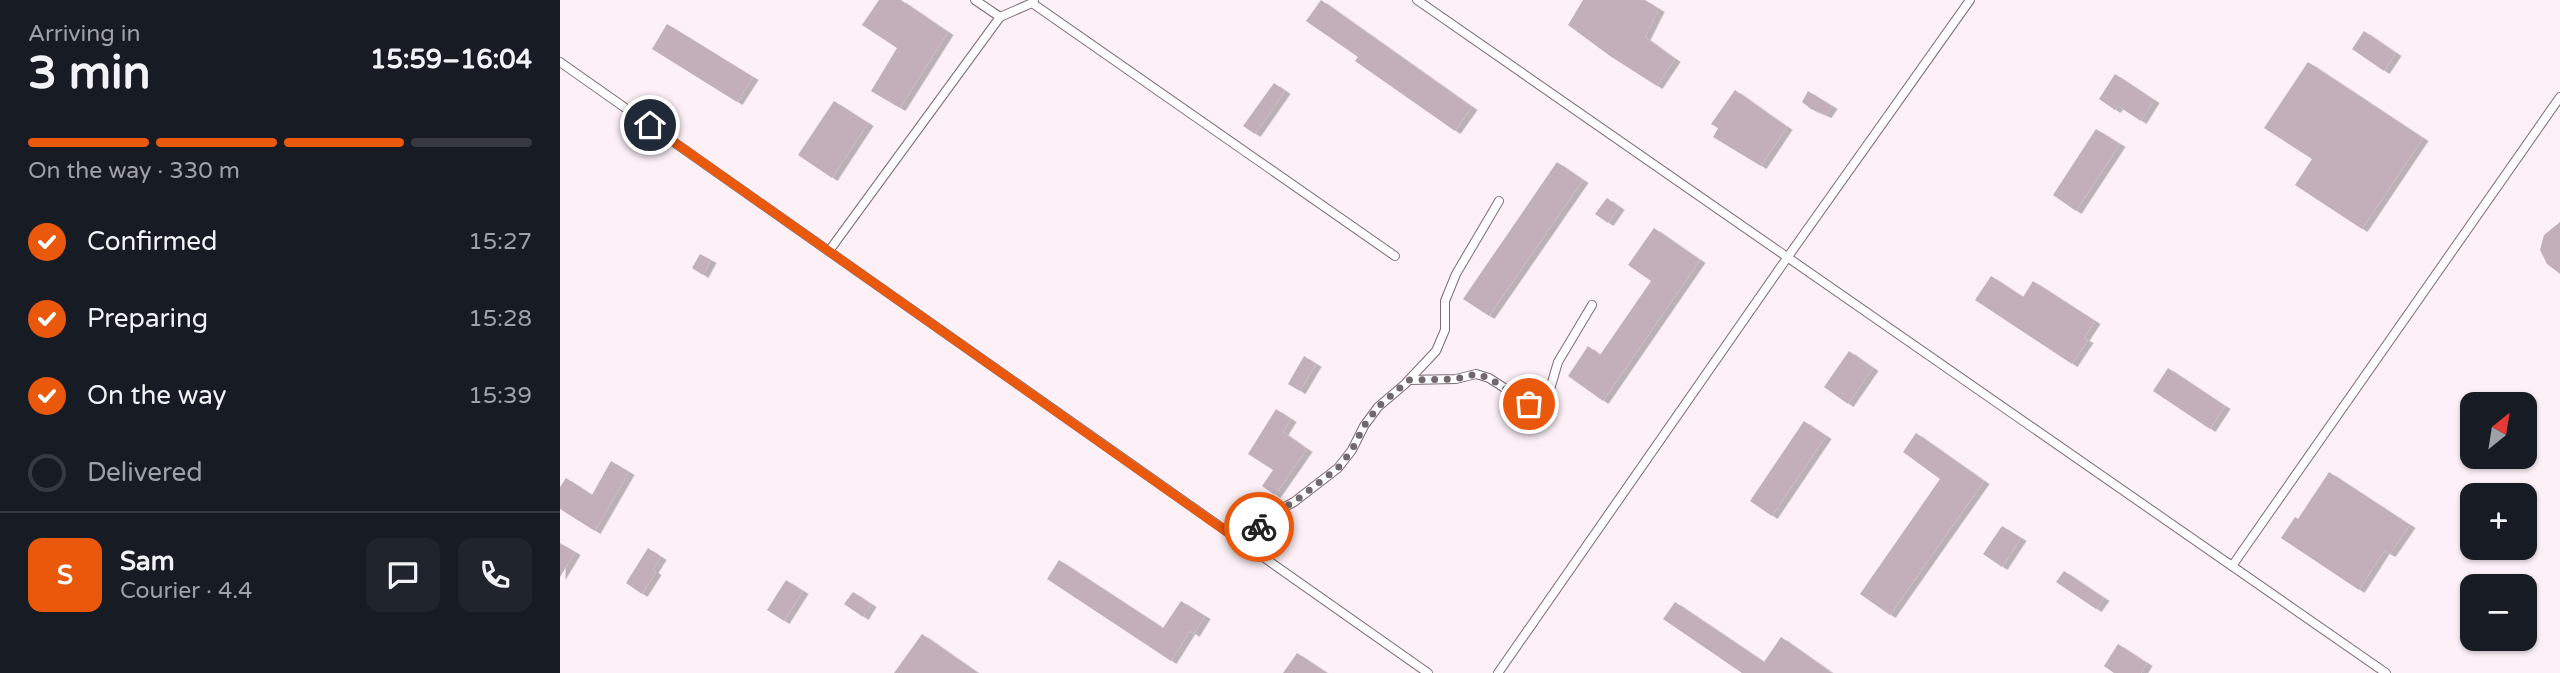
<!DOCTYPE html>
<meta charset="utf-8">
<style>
body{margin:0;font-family:"Varela Round",sans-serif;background:#20242c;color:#f1f3f6;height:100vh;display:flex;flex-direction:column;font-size:26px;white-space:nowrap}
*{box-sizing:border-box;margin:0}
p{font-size:23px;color:#9ea1a6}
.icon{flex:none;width:38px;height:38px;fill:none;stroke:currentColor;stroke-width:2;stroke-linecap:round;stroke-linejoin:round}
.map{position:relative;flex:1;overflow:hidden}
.side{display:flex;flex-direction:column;background:#171b24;width:560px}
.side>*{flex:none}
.needle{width:46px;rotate:30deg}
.fabs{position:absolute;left:1900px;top:392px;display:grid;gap:14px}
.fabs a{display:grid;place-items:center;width:77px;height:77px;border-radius:14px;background:#171b24;box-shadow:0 2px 5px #0004;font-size:35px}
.pin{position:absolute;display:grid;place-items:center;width:60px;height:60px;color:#fff;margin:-30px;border:4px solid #fff;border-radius:50%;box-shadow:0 2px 7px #0007}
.courier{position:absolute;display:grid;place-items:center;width:70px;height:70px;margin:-35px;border:5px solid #ea580c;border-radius:50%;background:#fff;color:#222;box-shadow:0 2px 9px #0007}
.headline em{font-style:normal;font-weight:700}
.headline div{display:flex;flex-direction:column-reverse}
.headline{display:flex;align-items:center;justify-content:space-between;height:119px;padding:0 28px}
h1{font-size:46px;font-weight:700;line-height:52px}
.bar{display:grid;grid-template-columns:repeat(4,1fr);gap:10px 7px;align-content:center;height:84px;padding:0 28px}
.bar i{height:9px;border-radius:5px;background:#363941}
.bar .on{background:#ea580c}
.bar p{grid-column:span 4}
.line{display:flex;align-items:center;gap:18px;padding:0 28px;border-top:2px solid #363941}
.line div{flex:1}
.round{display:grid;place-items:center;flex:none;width:74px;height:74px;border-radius:14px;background:#20242c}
ol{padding:0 28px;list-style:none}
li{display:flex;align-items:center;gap:21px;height:77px}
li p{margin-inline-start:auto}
li .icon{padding:7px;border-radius:50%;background:#ea580c;color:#fff;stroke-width:4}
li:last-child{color:#9ea1a6}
li i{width:38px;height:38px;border:4px solid #363941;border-radius:50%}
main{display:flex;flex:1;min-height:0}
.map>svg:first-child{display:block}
</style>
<main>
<section class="side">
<div class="headline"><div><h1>3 min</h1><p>Arriving in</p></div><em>15:59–16:04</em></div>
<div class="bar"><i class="on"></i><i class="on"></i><i class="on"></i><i></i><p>On the way · 330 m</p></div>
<ol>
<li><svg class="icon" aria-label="check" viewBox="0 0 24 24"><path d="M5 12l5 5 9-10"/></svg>Confirmed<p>15:27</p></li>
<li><svg class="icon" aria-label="check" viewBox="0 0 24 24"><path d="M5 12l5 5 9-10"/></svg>Preparing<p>15:28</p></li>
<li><svg class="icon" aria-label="check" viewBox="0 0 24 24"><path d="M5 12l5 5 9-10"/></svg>On the way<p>15:39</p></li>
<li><i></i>Delivered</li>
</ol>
<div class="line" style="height:126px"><b class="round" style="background:#ea580c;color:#fff">S</b><div><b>Sam</b><p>Courier · 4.4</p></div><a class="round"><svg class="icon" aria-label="chat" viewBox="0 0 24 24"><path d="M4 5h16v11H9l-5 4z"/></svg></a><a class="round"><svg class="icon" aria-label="phone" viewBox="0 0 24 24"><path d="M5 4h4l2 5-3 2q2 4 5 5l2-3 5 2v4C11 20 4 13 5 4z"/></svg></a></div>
</section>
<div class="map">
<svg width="2000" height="673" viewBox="0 0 2000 673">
<defs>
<filter id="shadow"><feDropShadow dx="5.5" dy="3" stdDeviation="0" flood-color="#0004"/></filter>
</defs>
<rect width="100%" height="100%" fill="#fdf1f7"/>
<g fill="#c2afba" filter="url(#shadow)">
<path d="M319,0h22l47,32 -48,76 -29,-17 26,-43 -35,-23z"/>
<path d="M761,0l151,107 -17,24 -100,-70 3,-4 -52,-36z"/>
<path d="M1023,0h62l14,9 -14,28 30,22 -18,27 -47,-30 -42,-31z"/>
<path d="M107,24l86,53 -16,25 -85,-53z"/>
<path d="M1804,31l32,22 -12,18 -32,-22z"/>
<path d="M1748,62l115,76 -61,91 -67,-44 17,-26 -48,-31z"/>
<path d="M1555,74l39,26 -13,21 -23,-15 -3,4 -16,-11z"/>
<path d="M714,83l11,8 -30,43 -12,-8z"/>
<path d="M1175,90l52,37 -26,39 -48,-29 5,-9 -7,-4z"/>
<path d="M1248,91l24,15 -6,9 -15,-6 -9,-7z"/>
<path d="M274,101l34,22 -36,55 -34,-23z"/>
<path d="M1536,129l24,15 -44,67 -23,-16z"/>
<path d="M997,162l26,18 -94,136 -26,-17z"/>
<path d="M1047,198l12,9 -11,16 -13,-9z"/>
<path d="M2000,222v52l-13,-10 -7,-14 4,-15z"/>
<path d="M1094,228l46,32 -97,141 -35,-25 20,-30 12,9 51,-74 -23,-16z"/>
<path d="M140,254l11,6 -8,15 -11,-7z"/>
<path d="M1431,276l32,21 10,-16 62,40 -11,17 4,2 -16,24 -97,-64z"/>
<path d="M1289,351l24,17 -25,36 -24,-17z"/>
<path d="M744,356l12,8 -16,27 -12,-7z"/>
<path d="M1608,368l57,38 -15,23 -57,-38z"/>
<path d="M716,409l15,10 -8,13 24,17 -32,46 -13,-9 11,-16 -25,-16z"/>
<path d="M1244,421l22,15 -54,80 -22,-15z"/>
<path d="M1356,433l68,48 -94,134 -30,-21 80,-115 -37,-27z"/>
<path d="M51,461l18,11 -34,59 -35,-22v-22l6,-9 26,17z"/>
<path d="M1769,472l81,53 -20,29 -6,-3 -25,39 -78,-52 14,-21 3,2z"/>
<path d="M1442,526l19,12 -19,29 -19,-13z"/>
<path d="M0,543l15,9 -15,25z"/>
<path d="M88,548l13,9 -8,13 3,2 -14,22 -16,-11z"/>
<path d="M499,560l104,68 18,-27 24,15 -11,18 -4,-3 -19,30 -124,-82z"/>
<path d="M1504,571l40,27 -8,11 -40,-27z"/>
<path d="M226,580l17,11 -19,30 -17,-11z"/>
<path d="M293,592l18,12 -8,13 -19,-13z"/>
<path d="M1115,602l89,60 17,-25 51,36h-90l-79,-54z"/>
<path d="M362,634l56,39h-84z"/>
<path d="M1558,644l29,19 -6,10h-27l-10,-7z"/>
<path d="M737,653l30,20h-44z"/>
</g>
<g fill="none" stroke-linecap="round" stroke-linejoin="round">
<g stroke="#7c6b74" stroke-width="10">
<g id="service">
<path d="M415,0l25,17"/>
<path d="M857,0l969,673"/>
<path d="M472,3l363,253"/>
<path d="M0,62l868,611"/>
<path d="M269,251l171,-234 32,-14 2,-3"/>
<path d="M849,380l47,-1 20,-5 13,4 40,26 9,-1 10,-7 10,-34 34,-57"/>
<path d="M684,544l25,-29 25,-13 44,-34 14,-18 12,-24 14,-19 27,-23 31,-33 9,-21v-29l11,-27 43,-73"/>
<path d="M1672,566l328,-469"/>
<path d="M938,673l289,-415 183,-258"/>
</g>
</g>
<use href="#service" stroke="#fff" stroke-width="8"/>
</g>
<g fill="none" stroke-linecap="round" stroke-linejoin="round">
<path stroke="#71686d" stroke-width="7" stroke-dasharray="0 12.6" d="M699,527l10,-12 25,-13 44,-34 14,-18 12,-24 14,-19 31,-27 47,-1 20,-5 13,4 40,26"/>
<path stroke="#ea580c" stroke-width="9" d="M90,125l594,419 15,-17"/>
</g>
</svg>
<div class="fabs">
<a><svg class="needle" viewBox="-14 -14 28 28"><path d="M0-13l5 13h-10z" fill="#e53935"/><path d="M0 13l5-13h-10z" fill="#9ea1a6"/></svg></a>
<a>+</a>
<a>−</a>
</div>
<div class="pin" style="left:969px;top:404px;background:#ea580c"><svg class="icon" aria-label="bag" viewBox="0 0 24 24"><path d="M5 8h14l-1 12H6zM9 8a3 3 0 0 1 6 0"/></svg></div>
<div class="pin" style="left:90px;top:125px;background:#1f2937"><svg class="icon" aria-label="home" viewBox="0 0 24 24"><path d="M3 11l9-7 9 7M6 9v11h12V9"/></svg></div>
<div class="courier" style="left:699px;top:527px"><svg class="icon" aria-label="bike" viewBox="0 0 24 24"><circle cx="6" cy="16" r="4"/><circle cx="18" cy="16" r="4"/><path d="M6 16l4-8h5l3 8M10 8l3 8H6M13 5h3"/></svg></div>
</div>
</main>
